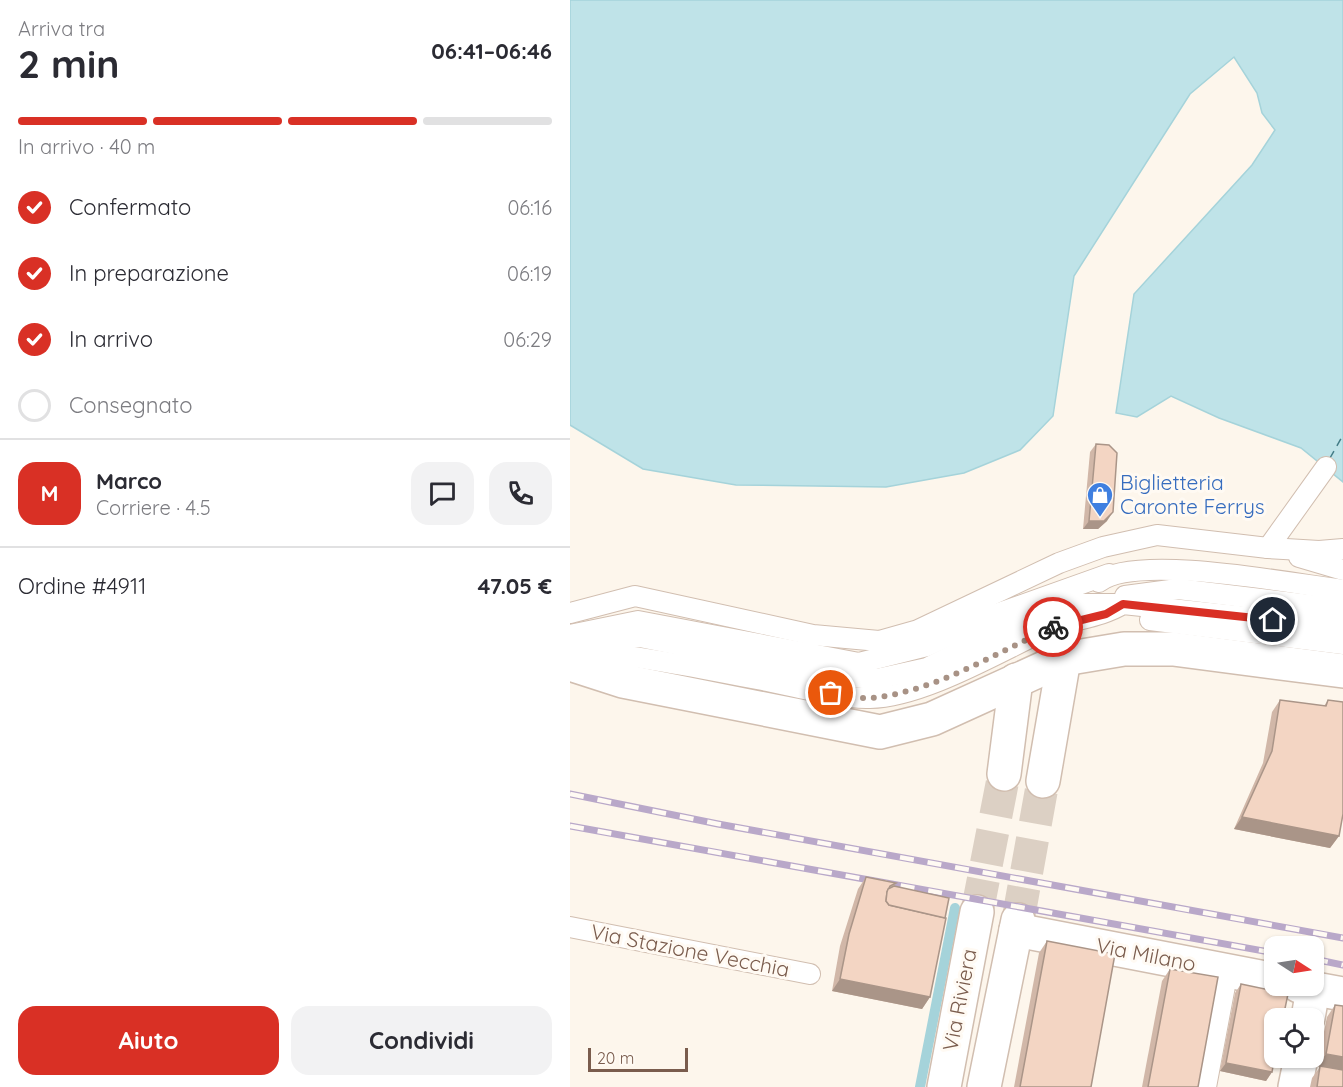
<!DOCTYPE html>
<html lang="it">
<meta charset="utf-8">
<style>
body{margin:0;font-family:Quicksand,sans-serif;background:#f2f2f3;color:#2b2b33;height:100vh;display:flex;flex-direction:column;font-size:22px;white-space:nowrap}
*{box-sizing:border-box;margin:0}
p{font-size:20px;color:#7c7c81}
.icon{flex:none;width:33px;height:33px;fill:none;stroke:currentColor;stroke-width:2;stroke-linecap:round;stroke-linejoin:round}
.map{position:relative;flex:1;overflow:hidden}
.side{display:flex;flex-direction:column;background:#fff;width:570px}
.side>*{flex:none}
.needle{width:39px;rotate:102deg}
.buttons{position:absolute;left:694px;top:936px;display:grid;gap:12px}
.buttons a{display:grid;place-items:center;width:60px;height:60px;border-radius:12px;background:#fff;box-shadow:0 2px 4px #0004;font-size:30px}
.scale{position:absolute;left:18px;bottom:15px;width:100px;box-sizing:border-box;padding-left:6px;border:3px solid #7a5c4d;border-top:0;font-size:16px;line-height:21px;white-space:nowrap;color:#7a5c4d;-webkit-text-stroke:4px #fffaf3;paint-order:stroke}
.pin{position:absolute;display:grid;place-items:center;width:51px;height:51px;color:#fff;margin:-26px;border:3px solid #fff;border-radius:50%;box-shadow:0 2px 6px #0007}
.courier{position:absolute;display:grid;place-items:center;width:60px;height:60px;margin:-30px;border:4px solid #d93025;border-radius:50%;background:#fff;color:#222;box-shadow:0 2px 8px #0007}
.head em{font-style:normal;font-weight:700}
.head div{display:flex;flex-direction:column-reverse}
.head{display:flex;align-items:center;justify-content:space-between;height:102px;padding:0 18px}
h1{font-size:39px;font-weight:700;line-height:45px}
.bar{display:grid;grid-template-columns:repeat(4,1fr);gap:9px 6px;align-content:center;height:72px;padding:0 18px}
.bar i{height:8px;border-radius:4px;background:#e1e1e2}
.bar .selected{background:#d93025}
.bar p{grid-column:span 4}
.line{display:flex;align-items:center;gap:15px;padding:0 18px;border-top:2px solid #e1e1e2}
.line div{flex:1}
.round{display:grid;place-items:center;flex:none;width:63px;height:63px;border-radius:18px;background:#f2f2f3}
ol{padding:0 18px;list-style:none}
li{display:flex;align-items:center;gap:18px;height:66px}
li p{margin-inline-start:auto}
li .icon{padding:6px;border-radius:50%;background:#d93025;color:#fff;stroke-width:4}
li:last-child{color:#7c7c81}
li i{width:33px;height:33px;border:3px solid #e1e1e2;border-radius:50%}
.primary-button{display:flex;gap:12px;margin-top:auto;padding:12px 18px}
.primary-button a{flex:1;height:69px;border-radius:18px;background:#d93025;color:#fff;font-size:24px;font-weight:700;line-height:69px;text-align:center}
.primary-button a+a{background:#f2f2f3;color:#2b2b33}
main{display:flex;flex:1;min-height:0}
.map>svg:first-child{display:block}
</style>
<main>
<section class="side">
<div class="head"><div><h1>2 min</h1><p>Arriva tra</p></div><em>06:41–06:46</em></div>
<div class="bar"><i class="selected"></i><i class="selected"></i><i class="selected"></i><i></i><p>In arrivo · 40 m</p></div>
<ol>
<li><svg class="icon" aria-label="check" viewBox="0 0 24 24"><path d="M5 12l5 5 9-10"/></svg>Confermato<p>06:16</p></li>
<li><svg class="icon" aria-label="check" viewBox="0 0 24 24"><path d="M5 12l5 5 9-10"/></svg>In preparazione<p>06:19</p></li>
<li><svg class="icon" aria-label="check" viewBox="0 0 24 24"><path d="M5 12l5 5 9-10"/></svg>In arrivo<p>06:29</p></li>
<li><i></i>Consegnato</li>
</ol>
<div class="line" style="height:108px"><b class="round" style="background:#d93025;color:#fff">M</b><div><b>Marco</b><p>Corriere · 4.5</p></div><a class="round"><svg class="icon" aria-label="chat" viewBox="0 0 24 24"><path d="M4 5h16v11H9l-5 4z"/></svg></a><a class="round"><svg class="icon" aria-label="phone" viewBox="0 0 24 24"><path d="M5 4h4l2 5-3 2q2 4 5 5l2-3 5 2v4C11 20 4 13 5 4z"/></svg></a></div>
<div class="line" style="height:78px"><div>Ordine #4911</div><b>47.05 €</b></div>
<div class="primary-button"><a>Aiuto</a><a>Condividi</a></div>
</section>
<div class="map">
<svg width="773" height="1087" viewBox="0 0 773 1087">
<rect width="100%" height="100%" fill="#fdf6ec"/>
<path fill="#bfe3e8" stroke="#a5d3da" stroke-width="1.5" d="M0,0h773v482l-42,-34 -82,-30 -48,-22 -34,21 -21,-4 18,-119 118,-129 23,-35 -13,-17 -5,-20 -23,-36 -44,37 -116,182 -21,140 -33,34 -56,23 -78,14 -150,-2 -93,-16 -73,-44z"/>
<g fill="none" stroke-linecap="round" stroke-linejoin="round">
<path stroke="#a5d3da" stroke-width="10" d="M350,1087l35,-179"/>
<path stroke="#437c86" stroke-width="1.5" stroke-dasharray="8 6" stroke-linecap="butt" d="M760,458l13,-23"/>
<g stroke="#dcd0c4" stroke-width="33" stroke-dasharray="33 16" stroke-linecap="butt">
<path d="M407,912l27,-138"/>
<path d="M448,920l25,-139"/>
</g>
<g stroke="#d1beb0" stroke-width="22">
<g id="service">
<path d="M698,548l58,-81"/>
<path d="M729,557l44,13"/>
<path d="M529,582c36,-29 195,2 244,8"/>
<path d="M555,596l53,-7 165,20"/>
<path d="M0,613l65,-17 178,39 66,6 39,-11 141,-67 44,-16 54,-12 111,13 51,3 24,-2"/>
<path d="M580,620l193,24"/>
<path d="M0,635l68,-14 221,42 68,-17 61,-29 121,-43"/>
<path d="M18,641l52,-4 194,39 43,3 50,-11 86,-43 59,-21h43"/>
<path d="M0,650c67,5 131,18 197,31 31,6 71,18 103,17 52,-1 125,-44 172,-66 27,-13 56,-13 81,-28l220,23"/>
<path d="M0,927l240,47"/>
<path d="M636,1087l22,-117"/>
</g>
</g>
<g stroke="#d1beb0" stroke-width="36">
<g id="minor">
<path d="M0,664l53,17 257,51 52,-13 132,-60 60,-10h49l170,22"/>
<path d="M434,774l12,-94"/>
<path d="M473,781l21,-122"/>
<path d="M446,930l259,50"/>
<path d="M729,986l44,8"/>
<path d="M738,1018l5,-29"/>
<path d="M725,1087l6,-29"/>
</g>
</g>
<g stroke="#d1beb0" stroke-width="36">
<g id="tertiary">
<path d="M374,1087l33,-175"/>
<path d="M414,1087l34,-167"/>
</g>
</g>
<use href="#service" stroke="#fff" stroke-width="20"/>
<use href="#minor" stroke="#fff" stroke-width="33"/>
<use href="#tertiary" stroke="#fff" stroke-width="33"/>
<g stroke="#b9a8c9" stroke-width="7">
<g id="rail">
<path d="M0,794l148,30 625,114"/>
<path d="M0,826l705,127"/>
<path d="M744,959l29,6"/>
</g>
</g>
<use href="#rail" stroke="#fffaf3" stroke-width="4.5" stroke-dasharray="14" stroke-linecap="butt"/>
</g>
<g fill="#d1b7a8">
<path d="M526,444l11,77 -9,8h-15l7,-77z"/>
<path d="M710,700l44,6 4,-6 11,136 -9,12 -96,-19 29,-66 9,-51z"/>
<path d="M296,877l30,6 -2,3 36,111 -8,12 -90,-18 8,-45 18,-57z"/>
<path d="M477,941l44,146h-77l25,-134z"/>
<path d="M600,969l28,118h-56l20,-106z"/>
<path d="M671,984l31,88 -6,9 -46,-10 15,-78z"/>
<path d="M765,1005l8,82h-33l2,-9 8,-11 -3,-1 10,-49z"/>
</g>
<g fill="#aa9588">
<path d="M543,512l-6,9 -9,8h-15l6,-8z"/>
<path d="M672,817l97,19 -9,12 -96,-19z"/>
<path d="M270,979l90,18 -8,12 -90,-18z"/>
<path d="M756,1054l17,3v14l-26,-5z"/>
<path d="M656,1063l46,9 -6,9 -46,-10z"/>
</g>
<g fill="#f3d5c3" stroke="#aa9588" stroke-width="1.5">
<path d="M526,444l13,1 8,8 -4,59 -9,9h-15z"/>
<path d="M710,700l46,6 2,-6 15,2v112l-4,22 -97,-19 30,-66z"/>
<path d="M296,877l30,6 -6,3 -3,6 -1,9 3,4 57,13 -16,79 -90,-18 9,-45z"/>
<path d="M324,886l55,12 -4,20 -56,-13 -3,-4 1,-9 1,-3z"/>
<path d="M477,941l68,13 -24,133h-71z"/>
<path d="M600,969l48,8 -20,110h-50z"/>
<path d="M671,984l47,10 -5,24h-8v38l-3,16 -46,-9z"/>
<path d="M765,1005l8,1v51l-17,-3z"/>
<path d="M750,1066l23,4v17h-26z"/>
</g>
<g fill="none" stroke-linecap="round" stroke-linejoin="round">
<path stroke="#a89285" stroke-width="6" stroke-dasharray="0 10.8" d="M261,693c13,2 28,6 41,5 64,-7 124,-45 181,-71"/>
<path stroke="#d93025" stroke-width="8" d="M483,627l53,-13 17,-10 150,16"/>
</g>
<defs>
<g id="shop-pin" transform="scale(1.35)"><path d="M0 17L-7.5 6A9.5 9.5 0 1 1 7.5 6Z" fill="#3f7fe0" stroke="#fffaf3"/><path d="M-5-2.5h2.3a2.7 3.5 0 0 1 5.4 0H5L5.5 6h-11ZM-1.5-2.5h3a1.5 2.3 0 0 0-3 0Z" fill="#fff"/></g>
</defs>
<g fill-rule="evenodd">
<use href="#shop-pin" x="530" y="495"/>
</g>
<g text-anchor="middle" stroke-width="6" stroke-linejoin="round" paint-order="stroke">
<g font-size="21" fill="#366cbe" stroke="#fffaf3" text-anchor="start">
<text x="550" y="490">Biglietteria<tspan x="550" dy="24">Caronte Ferrys</tspan></text>
</g>
<g font-size="21" fill="#7a5c4d" stroke="#fffaf3">
<text transform="translate(120 951) rotate(11)" y="7">Via Stazione Vecchia</text>
<text transform="translate(576 955) rotate(11)" y="7">Via Milano</text>
<text transform="translate(390 1000) rotate(-79)" y="7">Via Riviera</text>
</g>
</g>
</svg>
<div class="buttons">
<a><svg class="needle" viewBox="-14 -14 28 28"><path d="M0-13l5 13h-10z" fill="#e53935"/><path d="M0 13l5-13h-10z" fill="#7c7c81"/></svg></a>
<a><svg class="icon" aria-label="locate" viewBox="0 0 24 24"><circle cx="12" cy="12" r="6"/><path d="M12 2v4M12 18v4M2 12h4M18 12h4"/></svg></a>
</div>
<div class="scale">20 m</div>
<div class="pin" style="left:261px;top:693px;background:#ea580c"><svg class="icon" aria-label="bag" viewBox="0 0 24 24"><path d="M5 8h14l-1 12H6zM9 8a3 3 0 0 1 6 0"/></svg></div>
<div class="pin" style="left:703px;top:620px;background:#1f2937"><svg class="icon" aria-label="home" viewBox="0 0 24 24"><path d="M3 11l9-7 9 7M6 9v11h12V9"/></svg></div>
<div class="courier" style="left:483px;top:627px"><svg class="icon" aria-label="bike" viewBox="0 0 24 24"><circle cx="6" cy="16" r="4"/><circle cx="18" cy="16" r="4"/><path d="M6 16l4-8h5l3 8M10 8l3 8H6M13 5h3"/></svg></div>
</div>
</main>
